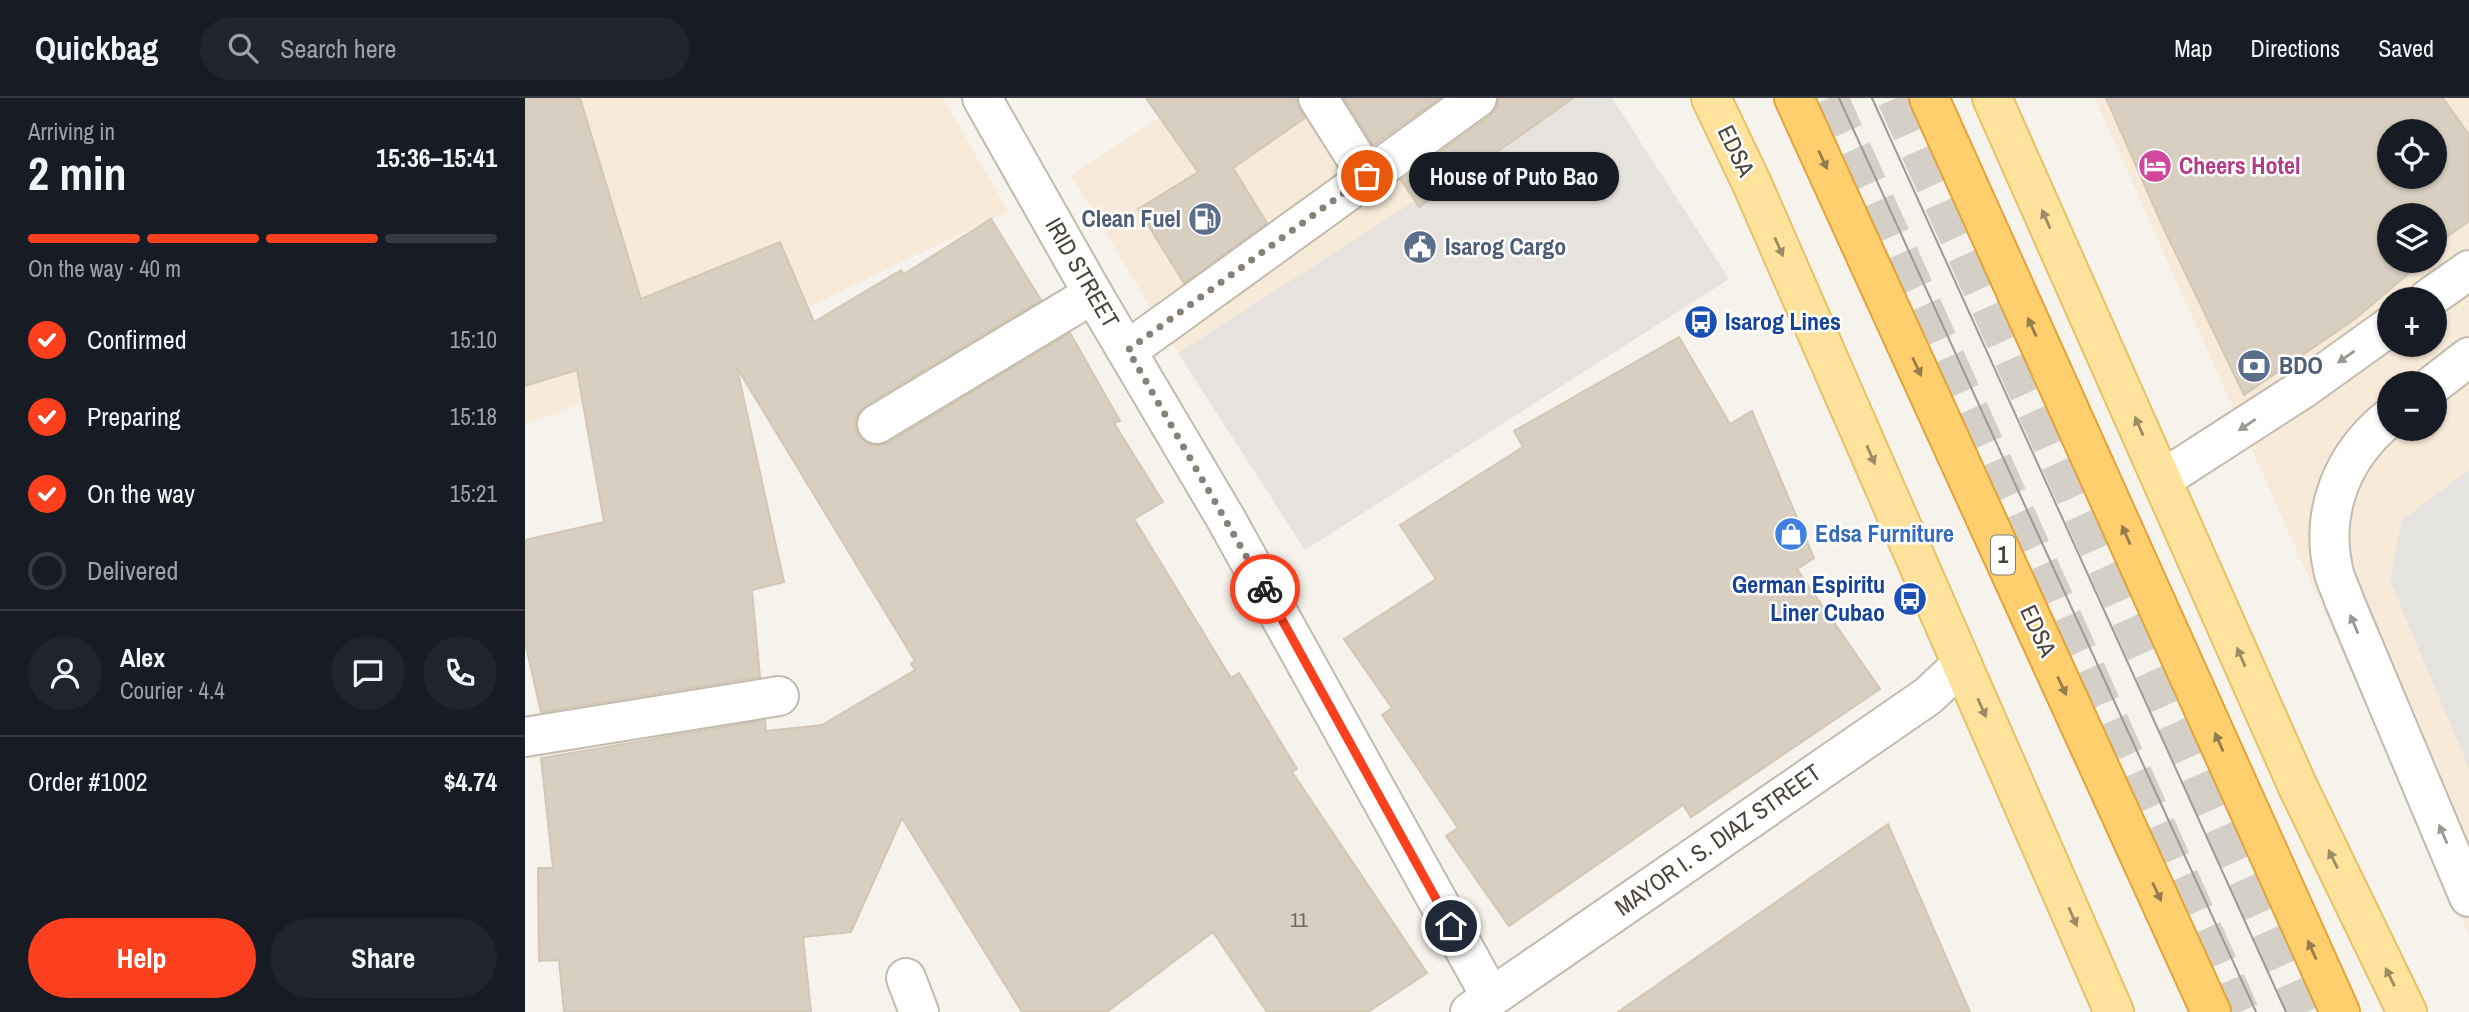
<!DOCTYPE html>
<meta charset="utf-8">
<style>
body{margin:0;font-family:"Archivo Narrow",sans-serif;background:#20242c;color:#f1f3f6;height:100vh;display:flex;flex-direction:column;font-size:26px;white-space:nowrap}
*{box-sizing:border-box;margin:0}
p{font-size:23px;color:#9ea1a6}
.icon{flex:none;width:38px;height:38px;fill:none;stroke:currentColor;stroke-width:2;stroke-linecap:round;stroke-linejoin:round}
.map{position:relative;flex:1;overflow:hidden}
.sheet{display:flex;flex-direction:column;background:#171b24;width:525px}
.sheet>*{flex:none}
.tools{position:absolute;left:1852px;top:21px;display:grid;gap:14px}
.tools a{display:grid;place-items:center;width:70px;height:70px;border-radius:50%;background:#171b24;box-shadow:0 2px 5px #0004;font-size:35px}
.pin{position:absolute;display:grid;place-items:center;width:60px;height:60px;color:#fff;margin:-30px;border:4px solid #fff;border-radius:50%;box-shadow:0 2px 7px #0007}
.courier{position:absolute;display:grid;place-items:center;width:70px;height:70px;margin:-35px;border:5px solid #fc3f1d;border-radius:50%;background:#fff;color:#222;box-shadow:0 2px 9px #0007}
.bubble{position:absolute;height:49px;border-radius:24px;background:#171b24;box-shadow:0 2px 5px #0004;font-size:23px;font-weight:700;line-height:49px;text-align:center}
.overview em{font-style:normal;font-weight:700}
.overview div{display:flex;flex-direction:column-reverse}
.overview{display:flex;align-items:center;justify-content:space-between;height:119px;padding:0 28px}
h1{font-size:46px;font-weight:700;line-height:52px}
.bar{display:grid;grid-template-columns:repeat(4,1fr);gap:10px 7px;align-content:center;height:84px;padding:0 28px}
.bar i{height:9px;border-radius:5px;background:#363941}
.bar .active{background:#fc3f1d}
.bar p{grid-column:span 4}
.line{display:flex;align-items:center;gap:18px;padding:0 28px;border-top:2px solid #363941}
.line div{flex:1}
.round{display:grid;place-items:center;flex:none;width:74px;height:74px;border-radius:37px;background:#20242c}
ol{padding:0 28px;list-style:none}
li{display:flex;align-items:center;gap:21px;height:77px}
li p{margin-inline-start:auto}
li .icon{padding:7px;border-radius:50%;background:#fc3f1d;color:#fff;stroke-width:4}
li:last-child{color:#9ea1a6}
li i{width:38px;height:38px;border:4px solid #363941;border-radius:50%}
.action{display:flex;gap:14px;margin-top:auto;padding:14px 28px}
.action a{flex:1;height:80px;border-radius:42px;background:#fc3f1d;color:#fff;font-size:28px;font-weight:700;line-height:80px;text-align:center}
.action a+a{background:#20242c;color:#f1f3f6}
header{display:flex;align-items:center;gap:42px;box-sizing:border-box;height:98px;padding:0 35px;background:#171b24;border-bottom:2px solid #363941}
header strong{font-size:33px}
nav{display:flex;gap:38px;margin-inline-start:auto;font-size:24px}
.search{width:490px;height:63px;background:#20242c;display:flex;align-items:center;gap:18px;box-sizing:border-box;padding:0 24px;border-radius:38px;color:#9ea1a6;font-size:26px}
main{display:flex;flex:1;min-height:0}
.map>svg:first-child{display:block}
</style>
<header>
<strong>Quickbag</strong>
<div class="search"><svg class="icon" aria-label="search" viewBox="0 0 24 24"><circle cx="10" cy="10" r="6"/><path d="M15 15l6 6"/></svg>Search here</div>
<nav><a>Map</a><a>Directions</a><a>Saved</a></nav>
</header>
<main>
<section class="sheet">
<div class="overview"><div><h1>2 min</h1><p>Arriving in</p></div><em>15:36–15:41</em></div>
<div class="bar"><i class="active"></i><i class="active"></i><i class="active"></i><i></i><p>On the way · 40 m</p></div>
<ol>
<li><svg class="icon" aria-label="check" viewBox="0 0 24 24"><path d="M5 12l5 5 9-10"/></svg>Confirmed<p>15:10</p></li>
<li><svg class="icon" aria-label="check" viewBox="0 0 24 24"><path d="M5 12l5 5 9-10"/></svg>Preparing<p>15:18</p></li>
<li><svg class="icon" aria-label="check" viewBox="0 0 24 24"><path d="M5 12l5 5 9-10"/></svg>On the way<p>15:21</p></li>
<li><i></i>Delivered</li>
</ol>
<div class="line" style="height:126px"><a class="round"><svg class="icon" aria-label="person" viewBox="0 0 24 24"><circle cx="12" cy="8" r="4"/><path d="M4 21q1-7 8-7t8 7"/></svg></a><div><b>Alex</b><p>Courier · 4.4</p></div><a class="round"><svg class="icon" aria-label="chat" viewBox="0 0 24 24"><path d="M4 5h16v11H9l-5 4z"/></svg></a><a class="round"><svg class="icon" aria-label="phone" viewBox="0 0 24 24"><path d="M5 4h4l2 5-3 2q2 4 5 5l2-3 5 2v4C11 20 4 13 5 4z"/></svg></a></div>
<div class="line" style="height:91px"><div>Order #1002</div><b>$4.74</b></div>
<div class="action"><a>Help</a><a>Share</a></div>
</section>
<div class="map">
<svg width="1944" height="914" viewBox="0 0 1944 914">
<rect width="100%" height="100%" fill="#f6f3ec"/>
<g fill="#f7ead8" fill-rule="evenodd">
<path d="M0,0h418l65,113 -285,137 -198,77z"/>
<path d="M665,0h385l-397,255 -107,-178z"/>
<path d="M1570,0h374v838l-298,-667zM1864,33h45v46h-45zM1864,117h45v46h-45zM1864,201h45v46h-45zM1864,285h45v46h-45z"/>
</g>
<path fill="#e6e2dd" d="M1050,0h37l117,181 -424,271 -127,-197z"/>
<path fill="#e5e3e0" d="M1944,372v298l-79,-187 12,-61z"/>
<g fill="#d8cfc1" stroke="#d3c7b4" stroke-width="2" fill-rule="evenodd">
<path d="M0,0h55l61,201 139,-57 34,80 87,-52 3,4 87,-55 50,81 -175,105 -8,9 -3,11 3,10 9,8 11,3 10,-3 182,-110 50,88 -6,2 49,79 -29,17 97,159 8,-5 58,96 -5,3 135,201 -59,39h-101l-54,-80 -106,80h-85l-120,-194 -51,114 -48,5 8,75h-247l-5,-52 -20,1 -1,-93h15l-12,-110 224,-38 1,11 56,-6 93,-55 -4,-6 4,-3 -178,-293 47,214 -32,8 8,87 -219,35 -16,-70v-102l79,-18 -27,-152 -52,16z"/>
<path d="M621,0h150l9,20 -72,50 34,55 -83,60 -46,-74 60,-37z"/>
<path d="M819,0h96l-67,47z"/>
<path d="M973,0h75l-154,109 -18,-27 89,-64 7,-8z"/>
<path d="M1581,0h337l26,37v86l-35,25v-31h-45v46h32v2l-66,56 -111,76 -80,-166zM1864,33h45v46h-45z"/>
<path d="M1154,239l51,87 22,-13 62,147 -17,11 83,120 -189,128 -8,-12 -174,121 -63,-90 12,-8 -76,-113 10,-7 -48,-69 92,-60 -36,-54 123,-78 -9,-16z"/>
<path d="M1363,726l82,188h-352z"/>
</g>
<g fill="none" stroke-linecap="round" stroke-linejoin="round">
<g stroke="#d4d0c8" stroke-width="38" stroke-dasharray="38 19" stroke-linecap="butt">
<path d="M1304,0l411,914"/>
<path d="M1371,0l411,914"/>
</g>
<g stroke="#c2bbae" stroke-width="42">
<g id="minor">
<path d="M457,0l111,196 133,225 265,478"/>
<path d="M793,0l49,78"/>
<path d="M1903,201l41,-29"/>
<path d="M603,252l349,-252"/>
<path d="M1909,286l35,-27"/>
<path d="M1864,320c-46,37 -69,93 -56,151 2,11 8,21 11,31l125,297"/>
<path d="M352,326l216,-130"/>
<path d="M1638,381l141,-91 85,-61"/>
<path d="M0,639l254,-41"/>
<path d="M381,880l13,34"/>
<path d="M945,914l458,-316 34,-32"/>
</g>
</g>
<g stroke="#e6c16a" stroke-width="42">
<g id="major">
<path d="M1186,0l41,86 362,828"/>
<path d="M1467,0l306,689 109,225"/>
</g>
</g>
<g stroke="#e0a43c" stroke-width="42">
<g id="highway">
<path d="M1269,0l417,914"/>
<path d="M1404,0l411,914"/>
</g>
</g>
<use href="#minor" stroke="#fff" stroke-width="38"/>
<use href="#major" stroke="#ffe39c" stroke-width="38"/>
<use href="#highway" stroke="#ffcf6e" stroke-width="38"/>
<g stroke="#9a9a9a" stroke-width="2">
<path d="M1314,0l417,914"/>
<path d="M1347,0l414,914"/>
</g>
</g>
<defs><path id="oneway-solid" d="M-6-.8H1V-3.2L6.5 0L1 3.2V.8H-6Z" transform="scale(1.75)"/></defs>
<g fill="#937c4e">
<use href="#oneway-solid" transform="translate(1298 62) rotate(65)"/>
<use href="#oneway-solid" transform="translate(1507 229) rotate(-114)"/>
<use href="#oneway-solid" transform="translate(1392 269) rotate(65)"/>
<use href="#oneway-solid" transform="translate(1601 437) rotate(-114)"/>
<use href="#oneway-solid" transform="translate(1537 588) rotate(65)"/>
<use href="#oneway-solid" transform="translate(1694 644) rotate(-114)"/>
<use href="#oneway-solid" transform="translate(1632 794) rotate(65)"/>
<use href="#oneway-solid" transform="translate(1787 852) rotate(-114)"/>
</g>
<g fill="#9c8c66">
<use href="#oneway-solid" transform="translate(1521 121) rotate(-114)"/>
<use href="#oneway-solid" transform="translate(1254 149) rotate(66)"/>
<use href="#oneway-solid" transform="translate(1614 328) rotate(-114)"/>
<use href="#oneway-solid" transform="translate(1346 357) rotate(66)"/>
<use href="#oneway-solid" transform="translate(1716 559) rotate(-114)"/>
<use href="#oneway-solid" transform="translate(1457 610) rotate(66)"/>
<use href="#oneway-solid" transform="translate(1808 761) rotate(-116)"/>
<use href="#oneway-solid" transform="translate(1548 819) rotate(66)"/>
<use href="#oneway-solid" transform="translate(1865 879) rotate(-116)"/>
</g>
<g fill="#9c9892">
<use href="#oneway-solid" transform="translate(1821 259) rotate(145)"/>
<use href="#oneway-solid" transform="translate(1722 327) rotate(146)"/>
<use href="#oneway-solid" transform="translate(1829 526) rotate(-113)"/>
<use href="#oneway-solid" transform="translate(1918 736) rotate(-113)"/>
</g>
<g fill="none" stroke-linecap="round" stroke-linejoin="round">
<path stroke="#878178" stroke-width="7" stroke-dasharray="0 12.6" d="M740,491l-137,-239 239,-174"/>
<path stroke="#fc3f1d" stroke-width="9" d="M740,491l186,337"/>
</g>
<defs>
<g id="hotel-disc" transform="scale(1.75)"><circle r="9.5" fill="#d1479c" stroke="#fff"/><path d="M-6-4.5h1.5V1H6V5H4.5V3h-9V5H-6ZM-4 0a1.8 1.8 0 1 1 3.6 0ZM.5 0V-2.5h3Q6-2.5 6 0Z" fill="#fff"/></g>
<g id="fuel-disc" transform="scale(1.75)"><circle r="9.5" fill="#5c6f8a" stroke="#fff"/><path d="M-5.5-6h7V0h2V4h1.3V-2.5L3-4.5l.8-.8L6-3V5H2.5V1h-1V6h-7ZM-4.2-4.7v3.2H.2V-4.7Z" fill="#fff"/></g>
<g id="civic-disc" transform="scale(1.75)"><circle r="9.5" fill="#5c6f8a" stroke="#fff"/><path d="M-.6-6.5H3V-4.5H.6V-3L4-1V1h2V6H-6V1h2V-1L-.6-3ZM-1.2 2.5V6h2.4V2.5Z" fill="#fff"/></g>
<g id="bus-disc" transform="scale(1.75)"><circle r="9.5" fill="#1a4fb4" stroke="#fff"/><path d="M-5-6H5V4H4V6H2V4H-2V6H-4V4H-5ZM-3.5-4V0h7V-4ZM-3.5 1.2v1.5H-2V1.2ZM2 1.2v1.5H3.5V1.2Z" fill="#fff"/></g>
<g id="bank-disc" transform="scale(1.75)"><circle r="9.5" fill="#5c6f8a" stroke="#fff"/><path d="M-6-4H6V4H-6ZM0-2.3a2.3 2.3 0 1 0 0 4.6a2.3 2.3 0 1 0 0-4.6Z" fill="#fff"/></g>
<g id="shop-disc" transform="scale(1.75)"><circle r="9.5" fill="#3f7fe0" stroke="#fff"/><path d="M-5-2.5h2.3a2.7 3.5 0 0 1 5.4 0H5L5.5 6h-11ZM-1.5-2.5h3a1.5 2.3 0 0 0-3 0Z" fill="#fff"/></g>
</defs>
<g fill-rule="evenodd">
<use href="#hotel-disc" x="1630" y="68"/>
<use href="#fuel-disc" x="680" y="121"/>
<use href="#civic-disc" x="895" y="149"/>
<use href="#bus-disc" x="1176" y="224"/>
<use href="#bank-disc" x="1729" y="268"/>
<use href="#shop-disc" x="1266" y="436"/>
<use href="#bus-disc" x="1385" y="501"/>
</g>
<g text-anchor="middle" stroke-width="5" stroke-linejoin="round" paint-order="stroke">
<g font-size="21" fill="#6e675b">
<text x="774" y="829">11</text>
</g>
<rect fill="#fff" stroke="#817c74" stroke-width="2" x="1466" y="437.5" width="24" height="39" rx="5"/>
<g font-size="23" font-weight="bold" fill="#4b4439">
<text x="1478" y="465">1</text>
</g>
<g font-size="24" fill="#4b4439" stroke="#fff">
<text transform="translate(1211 53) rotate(64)" y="8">EDSA</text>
<text transform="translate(557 175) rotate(60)" y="8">IRID STREET</text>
<text transform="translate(1513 533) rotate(65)" y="8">EDSA</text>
<text transform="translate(1193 742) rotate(-35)" y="8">MAYOR I. S. DIAZ STREET</text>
</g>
<g font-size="24" font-weight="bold" fill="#b23c85" stroke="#fff" text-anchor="start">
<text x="1654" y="76">Cheers Hotel</text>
</g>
<g font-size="24" font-weight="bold" fill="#4e5e75" stroke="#fff" text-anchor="start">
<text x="656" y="129" text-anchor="end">Clean Fuel</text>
<text x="920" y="157">Isarog Cargo</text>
<text x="1754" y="276">BDO</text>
</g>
<g font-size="24" font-weight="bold" fill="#164399" stroke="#fff" text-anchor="start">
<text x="1200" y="232">Isarog Lines</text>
<text x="1360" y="495" text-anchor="end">German Espiritu<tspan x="1360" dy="28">Liner Cubao</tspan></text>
</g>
<g font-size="24" font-weight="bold" fill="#366cbe" stroke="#fff" text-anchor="start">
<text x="1290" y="444">Edsa Furniture</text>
</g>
</g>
</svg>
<div class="tools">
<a><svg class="icon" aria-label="locate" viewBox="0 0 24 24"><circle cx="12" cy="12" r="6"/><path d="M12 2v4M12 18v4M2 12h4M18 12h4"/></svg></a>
<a><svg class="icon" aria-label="layers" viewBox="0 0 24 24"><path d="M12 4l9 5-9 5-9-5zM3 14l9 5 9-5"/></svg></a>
<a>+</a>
<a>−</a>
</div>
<div class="pin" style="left:842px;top:78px;background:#ea580c"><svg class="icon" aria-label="bag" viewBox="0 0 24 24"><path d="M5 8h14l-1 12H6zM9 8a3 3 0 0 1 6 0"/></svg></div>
<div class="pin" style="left:926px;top:828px;background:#1f2937"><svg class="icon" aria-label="home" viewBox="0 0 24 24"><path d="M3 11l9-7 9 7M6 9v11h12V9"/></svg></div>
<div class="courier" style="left:740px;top:491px"><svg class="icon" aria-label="bike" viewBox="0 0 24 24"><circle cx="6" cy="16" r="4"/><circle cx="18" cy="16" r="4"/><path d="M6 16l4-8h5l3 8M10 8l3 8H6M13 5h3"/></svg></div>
<div class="bubble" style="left:884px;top:54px;width:210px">House of Puto Bao</div>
</div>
</main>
